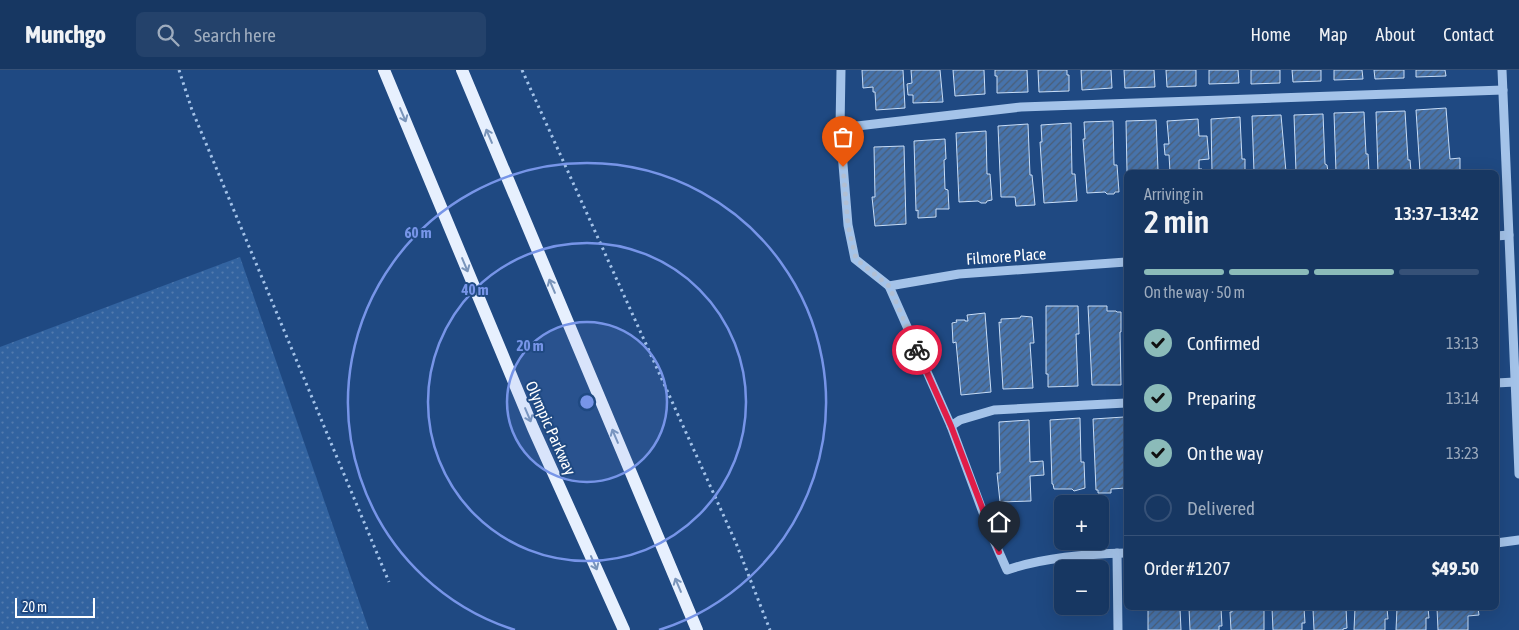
<!DOCTYPE html>
<meta charset="utf-8">
<style>
body{margin:0;font-family:"Asap Condensed",sans-serif;background:#24426b;color:#f1f3f6;height:100vh;display:flex;flex-direction:column;font-size:19px;white-space:nowrap}
*{box-sizing:border-box;margin:0}
p{font-size:16px;color:#9eacbe}
.icon{flex:none;width:28px;height:28px;fill:none;stroke:currentColor;stroke-width:2;stroke-linecap:round;stroke-linejoin:round}
.map{position:relative;flex:1;overflow:hidden}
.side{position:absolute;left:1124px;top:100px;width:375px;height:440px;display:flex;flex-direction:column;background:#173762;border-radius:8px;box-shadow:0 5px 20px #0002,0 0 0 1px #365177}
.side>*{flex:none}
.controls{position:absolute;left:1054px;top:425px;display:grid;gap:10px}
.controls a{display:grid;place-items:center;width:55px;height:55px;border-radius:8px;background:#173762;box-shadow:0 5px 20px #0002,0 0 0 1px #365177;font-size:25px}
.scale{position:absolute;left:15px;bottom:12px;width:80px;box-sizing:border-box;padding-left:5px;border:2px solid #fff;border-top:0;font-size:14px;line-height:18px;white-space:nowrap;color:#fff;-webkit-text-stroke:4px #1f4982;paint-order:stroke}
.pin{position:absolute;display:grid;place-items:center;width:42px;height:42px;color:#fff;margin:-51px -21px;border-radius:50% 50% 50% 0;rotate:-45deg;box-shadow:0 0 5px #0007}
.pin .icon{rotate:45deg}
.courier{position:absolute;display:grid;place-items:center;width:50px;height:50px;margin:-25px;border:4px solid #e11d48;border-radius:50%;background:#fff;color:#222;box-shadow:0 1px 6px #0007}
.summary em{font-style:normal;font-weight:600}
.summary div{display:flex;flex-direction:column-reverse}
.summary{display:flex;align-items:center;justify-content:space-between;height:85px;padding:0 20px}
h1{font-size:32px;font-weight:600;line-height:38px}
.bar{display:grid;grid-template-columns:repeat(4,1fr);gap:8px 5px;align-content:center;height:60px;padding:0 20px}
.bar i{height:6px;border-radius:4px;background:#365177}
.bar .current{background:#8bbbb9}
.bar p{grid-column:span 4}
.line{display:flex;align-items:center;gap:12px;padding:0 20px;border-top:1px solid #365177}
.line div{flex:1}
ol{padding:0 20px;list-style:none}
li{display:flex;align-items:center;gap:15px;height:55px}
li p{margin-inline-start:auto}
li .icon{padding:5px;border-radius:50%;background:#8bbbb9;color:#111;stroke-width:4}
li:last-child{color:#9eacbe}
li i{width:28px;height:28px;border:2px solid #365177;border-radius:50%}
header{display:flex;align-items:center;gap:30px;box-sizing:border-box;height:70px;padding:0 25px;background:#173762;border-bottom:1px solid #365177}
header strong{font-size:24px}
nav{display:flex;gap:28px;margin-inline-start:auto;font-size:18px}
.search{width:350px;height:45px;background:#24426b;display:flex;align-items:center;gap:12px;box-sizing:border-box;padding:0 18px;border-radius:8px;color:#9eacbe;font-size:19px}
.map>svg:first-child{display:block}
</style>
<header>
<strong>Munchgo</strong>
<div class="search"><svg class="icon" aria-label="search" viewBox="0 0 24 24"><circle cx="10" cy="10" r="6"/><path d="M15 15l6 6"/></svg>Search here</div>
<nav><a>Home</a><a>Map</a><a>About</a><a>Contact</a></nav>
</header>
<div class="map">
<svg width="1519" height="560" viewBox="0 0 1519 560">
<defs>
<pattern id="grass-dots" width="8" height="8" patternUnits="userSpaceOnUse" patternTransform="scale(1.25)"><rect width="8" height="8" fill="#3263a0"/><path d="M2 2h.1M6 6h.1" fill="none" stroke="#517aae" stroke-width="1.8" stroke-linecap="round"/></pattern>
<pattern id="building-hatch" width="6" height="6" patternUnits="userSpaceOnUse" patternTransform="scale(1.25)"><rect width="6" height="6" fill="#4773ab"/><path d="M-1 1l2-2M0 6l6-6M5 7l2-2" fill="none" stroke="#4a5e77"/></pattern>
</defs>
<rect width="100%" height="100%" fill="#1f4982"/>
<path fill="url(#grass-dots)" d="M240,187l129,373h-369v-283z"/>
<g fill="url(#building-hatch)" stroke="#c8ddf7">
<path d="M862,0h41l2,38 -29,2 -1,-18h-2v-5l-10,1z"/>
<path d="M911,0h29l3,32 -30,1v-8h-5l-1,-11 5,-1z"/>
<path d="M953,0h31l1,24 -30,2z"/>
<path d="M995,0h32l1,22 -31,1v-17h-2z"/>
<path d="M1038,0h29v5h2v16l-30,1z"/>
<path d="M1081,0h30l1,18 -30,2z"/>
<path d="M1124,0h30l1,17 -30,1z"/>
<path d="M1166,0h30v16l-29,1z"/>
<path d="M1209,0h29l1,13 -30,1z"/>
<path d="M1251,0h29v13l-29,1z"/>
<path d="M1292,0h29v11l-28,1z"/>
<path d="M1334,0h28l1,9 -29,1z"/>
<path d="M1374,0h30v8l-29,1z"/>
<path d="M1416,0h29l1,6 -30,1z"/>
<path d="M1446,38l4,51 10,-1v14h-40l-4,-62z"/>
<path d="M1405,41l3,49h2l1,12h-33l-2,-60z"/>
<path d="M1364,42l2,42h2l1,18h-33l-2,-59z"/>
<path d="M1323,44l2,50 2,1 1,7h-32l-2,-57z"/>
<path d="M1281,45l5,57h-32l-2,-56z"/>
<path d="M1240,47l2,42h3v13h-33l-1,-53z"/>
<path d="M1198,49l1,17h8l2,23 -10,1v9h3v3h-32l-1,-17h-4l-1,-11h5l-2,-23z"/>
<path d="M1156,50l2,50h2v2h-33l-1,-51z"/>
<path d="M1113,51l1,44h3l2,27h-4l-1,2h-7l-2,-2 -18,1 -4,-54h2l-1,-17z"/>
<path d="M1071,53l1,51h3l2,27 -33,2 -4,-61h2l-1,-17z"/>
<path d="M1028,54l2,51h2l3,30 -19,1 -1,-9h-14l-3,-71z"/>
<path d="M986,61l1,43h3l2,26 -5,1 -1,2h-5l-3,-2 -19,1 -3,-69z"/>
<path d="M945,69l1,20 -2,1 1,29 3,1 1,19h-13v8l-18,1v-8l-2,1 -2,-70z"/>
<path d="M904,76l2,78 -31,2 -3,-29h3l-1,-50z"/>
<path d="M1046,236h32l1,28h-3l2,52 -30,1v-13h-2z"/>
<path d="M1088,236h19v5h9l1,1h4v20h-1l1,53h-29z"/>
<path d="M985,243l6,79 -30,3 -5,-53 -3,1 -1,-20 5,-1 -1,-2h9v1h3l-1,-6z"/>
<path d="M1021,246l11,1 2,26h-4l3,45 -30,1 -4,-67 2,1v-4l19,-1z"/>
<path d="M1124,347l2,71 -15,1v4h-13v-3h-2l-3,-71z"/>
<path d="M1080,348l1,44h3l1,26 -11,3 -2,-2h-18l-1,-5h-1l-2,-64z"/>
<path d="M1029,350l1,42 13,-1 1,14 -14,1 1,25 -31,1 -3,-29h3l-1,-51z"/>
<path d="M1155,538h5l2,2 18,-1 1,21h-33v-20h5z"/>
<path d="M1189,538h32l1,18h-3v4h-29z"/>
<path d="M1232,538h32v22h-33l-1,-18h2z"/>
<path d="M1272,538h32l1,15h-3v7h-29z"/>
<path d="M1314,538h32l1,20 -4,1v1h-29l-1,-21z"/>
<path d="M1355,538h32l1,11h-3v11h-31z"/>
<path d="M1397,538h31l1,10h-3v12h-30z"/>
<path d="M1437,538h41l1,7 -11,1v14h-30z"/>
</g>
<g fill="none" stroke-linecap="round" stroke-linejoin="round">
<g stroke="#a4c3e9" stroke-width="3" stroke-dasharray="2.5 4" stroke-linecap="butt">
<path d="M179,0l13,40 197,472"/>
<path d="M522,0l214,473 34,87"/>
</g>
<g stroke="#a4c3e9" stroke-width="9">
<path d="M841,0l-1,58 8,97 7,34 34,27 62,140 40,108 16,36c37,-13 80,-16 119,-17"/>
<path d="M1502,0l17,404"/>
<path d="M840,58l181,-21 482,-17"/>
<path d="M1496,166l13,-1"/>
<path d="M889,216l70,-12 167,-12"/>
<path d="M1496,313l19,-1"/>
<path d="M951,356l9,-6 34,-10 132,-7"/>
<path d="M1496,473l23,-3"/>
<path d="M1117,483l1,77"/>
</g>
<g stroke="#e7f0fe" stroke-width="12">
<path d="M384,0l149,358 91,202"/>
<path d="M462,0l235,560"/>
</g>
</g>
<defs><path id="oneway-shaft" d="M-6 0H5M1.5-3L5.5 0L1.5 3" fill="none" stroke-width="1.6" stroke-linecap="round" stroke-linejoin="round" transform="scale(1.25)"/></defs>
<g stroke="#7994ba">
<use href="#oneway-shaft" transform="translate(403 45) rotate(67)"/>
<use href="#oneway-shaft" transform="translate(489 66) rotate(-113)"/>
<use href="#oneway-shaft" transform="translate(465 195) rotate(67)"/>
<use href="#oneway-shaft" transform="translate(552 216) rotate(-113)"/>
<use href="#oneway-shaft" transform="translate(528 345) rotate(67)"/>
<use href="#oneway-shaft" transform="translate(615 366) rotate(-113)"/>
<use href="#oneway-shaft" transform="translate(594 493) rotate(66)"/>
<use href="#oneway-shaft" transform="translate(678 515) rotate(-113)"/>
</g>
<g fill="none" stroke-linecap="round" stroke-linejoin="round">
<path stroke="#b1bfd3" stroke-width="5" stroke-dasharray="0 9" d="M843,97l5,58 8,34 33,27 28,64"/>
<path stroke="#e11d48" stroke-width="6" d="M917,280l34,76 48,126"/>
</g>
<circle cx="587" cy="332" r="80" fill="#7795e8" fill-opacity=".12"/>
<g fill="none" stroke="#7795e8" stroke-width="2.5">
<circle cx="587" cy="332" r="80"/>
<circle cx="587" cy="332" r="159"/>
<path d="M515 560A239 239 0 1 1 659 560"/>
</g>
<g text-anchor="middle" stroke-width="4" stroke-linejoin="round" paint-order="stroke">
<g font-size="16" fill="#fff" stroke="#1f4982">
<text transform="translate(1006 186) rotate(-4)" y="6">Filmore Place</text>
<text transform="translate(551 358) rotate(66)" y="6">Olympic Parkway</text>
</g>
</g>
<circle cx="587" cy="332" r="8" fill="#7795e8" stroke="#1f4982" stroke-width="2.5"/>
<g font-size="15" text-anchor="middle" font-weight="bold" fill="#7795e8" stroke="#1f4982" stroke-width="4" stroke-linejoin="round" paint-order="stroke">
<text x="418" y="168">60 m</text>
<text x="475" y="225">40 m</text>
<text x="530" y="281">20 m</text>
</g>
</svg>
<div class="controls">
<a>+</a>
<a>−</a>
</div>
<div class="scale">20 m</div>
<div class="pin" style="left:843px;top:97px;background:#ea580c"><svg class="icon" aria-label="bag" viewBox="0 0 24 24"><path d="M5 8h14l-1 12H6zM9 8a3 3 0 0 1 6 0"/></svg></div>
<div class="pin" style="left:999px;top:482px;background:#1f2937"><svg class="icon" aria-label="home" viewBox="0 0 24 24"><path d="M3 11l9-7 9 7M6 9v11h12V9"/></svg></div>
<div class="courier" style="left:917px;top:280px"><svg class="icon" aria-label="bike" viewBox="0 0 24 24"><circle cx="6" cy="16" r="4"/><circle cx="18" cy="16" r="4"/><path d="M6 16l4-8h5l3 8M10 8l3 8H6M13 5h3"/></svg></div>
<section class="side">
<div class="summary"><div><h1>2 min</h1><p>Arriving in</p></div><em>13:37–13:42</em></div>
<div class="bar"><i class="current"></i><i class="current"></i><i class="current"></i><i></i><p>On the way · 50 m</p></div>
<ol>
<li><svg class="icon" aria-label="check" viewBox="0 0 24 24"><path d="M5 12l5 5 9-10"/></svg>Confirmed<p>13:13</p></li>
<li><svg class="icon" aria-label="check" viewBox="0 0 24 24"><path d="M5 12l5 5 9-10"/></svg>Preparing<p>13:14</p></li>
<li><svg class="icon" aria-label="check" viewBox="0 0 24 24"><path d="M5 12l5 5 9-10"/></svg>On the way<p>13:23</p></li>
<li><i></i>Delivered</li>
</ol>
<div class="line" style="height:65px"><div>Order #1207</div><b>$49.50</b></div>
</section>
</div>
